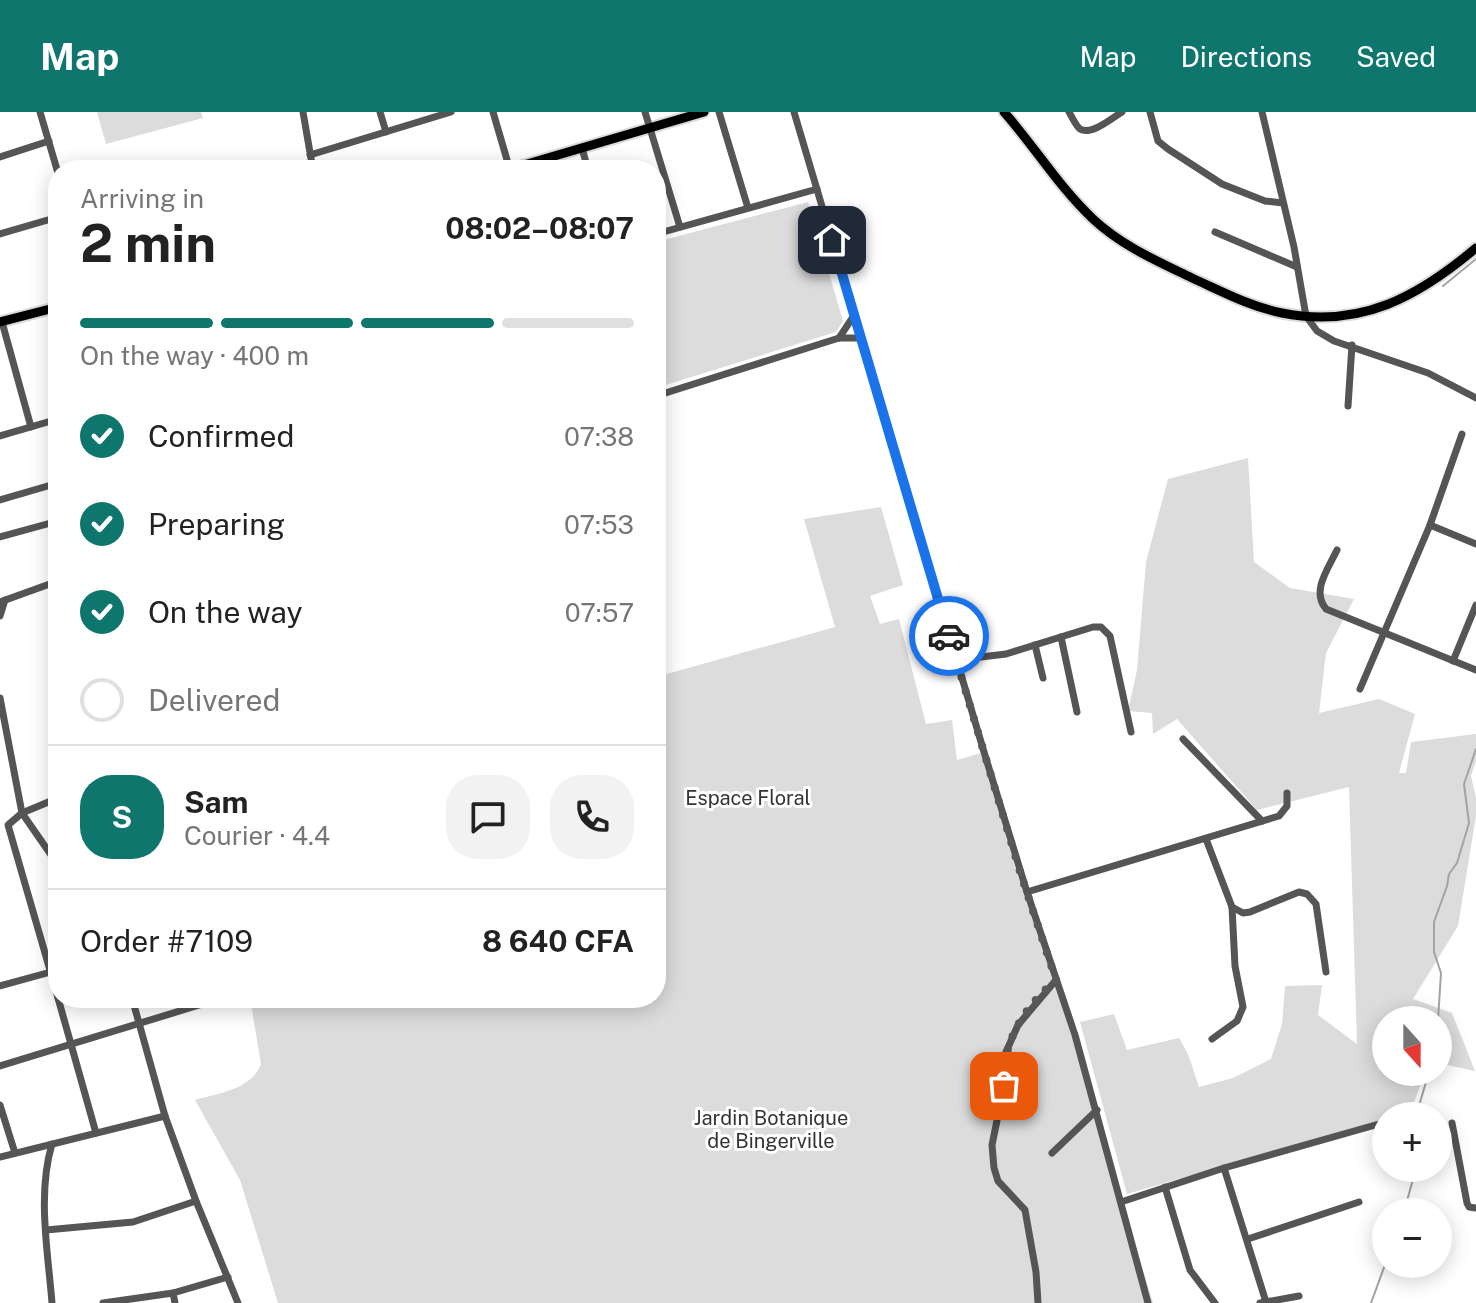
<!DOCTYPE html>
<meta charset="utf-8">
<style>
body{margin:0;font-family:"Public Sans",sans-serif;background:#f2f2f2;color:#222;height:100vh;display:flex;flex-direction:column;font-size:30px;white-space:nowrap}
*{box-sizing:border-box;margin:0}
p{font-size:26px;color:#767676}
.icon{flex:none;width:44px;height:44px;fill:none;stroke:currentColor;stroke-width:2;stroke-linecap:round;stroke-linejoin:round}
.map{position:relative;flex:1;overflow:hidden}
.panel{position:absolute;left:48px;top:48px;width:618px;height:848px;display:flex;flex-direction:column;background:#fff;border-radius:32px;box-shadow:0 4px 20px #0003}
.panel>*{flex:none}
.needle{width:52px;rotate:159deg}
.buttons{position:absolute;left:1372px;top:894px;display:grid;gap:16px}
.buttons a{display:grid;place-items:center;width:80px;height:80px;border-radius:50%;background:#fff;box-shadow:0 4px 20px #0003;font-size:40px}
.pin{position:absolute;display:grid;place-items:center;width:68px;height:68px;color:#fff;margin:-34px;border-radius:16px;box-shadow:0 4px 12px #0006}
.courier{position:absolute;display:grid;place-items:center;width:80px;height:80px;margin:-40px;border:6px solid #1a73e8;border-radius:50%;background:#fff;color:#222;box-shadow:0 2px 10px #0007}
.headline em{font-style:normal;font-weight:700}
.headline div{display:flex;flex-direction:column-reverse}
.headline{display:flex;align-items:center;justify-content:space-between;height:136px;padding:0 32px}
h1{font-size:52px;font-weight:700;line-height:60px}
.bar{display:grid;grid-template-columns:repeat(4,1fr);gap:12px 8px;align-content:center;height:96px;padding:0 32px}
.bar i{height:10px;border-radius:6px;background:#e0e0e0}
.bar .on{background:#0f766e}
.bar p{grid-column:span 4}
.line{display:flex;align-items:center;gap:20px;padding:0 32px;border-top:2px solid #e0e0e0}
.line div{flex:1}
.round{display:grid;place-items:center;flex:none;width:84px;height:84px;border-radius:32px;background:#f2f2f2}
ol{padding:0 32px;list-style:none}
li{display:flex;align-items:center;gap:24px;height:88px}
li p{margin-inline-start:auto}
li .icon{padding:8px;border-radius:50%;background:#0f766e;color:#fff;stroke-width:4}
li:last-child{color:#767676}
li i{width:44px;height:44px;border:4px solid #e0e0e0;border-radius:50%}
header{display:flex;align-items:center;gap:48px;box-sizing:border-box;height:112px;padding:0 40px;background:#0f766e;color:#fff}
header strong{font-size:38px}
nav{display:flex;gap:44px;margin-inline-start:auto;font-size:28px}
.map>svg:first-child{display:block}
</style>
<header>
<strong>Map</strong>
<nav><a>Map</a><a>Directions</a><a>Saved</a></nav>
</header>
<div class="map">
<svg width="1476" height="1191" viewBox="0 0 1476 1191">
<rect width="100%" height="100%" fill="#fff"/>
<g fill="#dcdcdc">
<path d="M97,0h104l2,6 -97,26z"/>
<path d="M808,90l35,119 -7,11 -180,56v-146z"/>
<path d="M1248,346l6,104 36,26 64,11 -28,54 -7,60 60,-14 36,15 -16,59h7l5,-31 65,-8v27l-5,15 5,22v18l-18,110 -45,73 39,14 23,58 -37,-8v-43h-52v52h39l-15,41 -24,3v3l-259,75 -47,-172 34,-8 13,36 52,-12 9,16 11,33 34,-9 38,-19 11,-35 3,-38 37,-1 -4,30 39,29 -8,-257 -92,23 -80,-91 -24,15 -1,-21 -24,-2 9,-41 9,-108 22,-83z"/>
<path d="M881,395l22,78 -33,11 10,28 19,-5 27,105 26,-4 5,40 24,-7 41,136h5l126,414h-875l-38,-123 -45,-80c24,-7 56,-10 66,-36l-11,-66h406v-321l179,-50 -31,-108z"/>
</g>
<g fill="none" stroke-linecap="round" stroke-linejoin="round">
<g stroke="#a3a3a3" stroke-width="2">
<path d="M1443,174l33,-27"/>
<path d="M1438,908l3,-47 -7,-21v-30l13,-36 2,-12 8,-11 12,-40 -5,-39 12,-35"/>
<path d="M1416,1004l13,-44"/>
<path d="M1404,1100l12,-44"/>
<path d="M1371,1191l15,-41"/>
</g>
<g stroke="#dbdbdb" stroke-width="13">
<g id="major">
<path d="M1004,0c31,35 55,75 89,107 29,27 64,42 99,59 29,13 59,29 90,35 79,16 137,-17 194,-65"/>
<path d="M507,58l197,-58"/>
<path d="M0,210l58,-15"/>
</g>
</g>
<g stroke="#555" stroke-width="7">
<path d="M40,0l18,61"/>
<path d="M303,0l10,58"/>
<path d="M380,0l6,20"/>
<path d="M493,0l17,58"/>
<path d="M645,0l35,115"/>
<path d="M719,0l29,96"/>
<path d="M794,0l190,640 42,137 49,146 73,268"/>
<path d="M1069,0c3,5 7,14 11,17 11,7 32,-11 42,-17"/>
<path d="M1150,0l8,29 10,8 54,35 43,17 18,2"/>
<path d="M1262,0l32,135 12,69 11,15 17,10 94,32 48,25"/>
<path d="M582,36l6,22"/>
<path d="M310,43l141,-43"/>
<path d="M0,45l49,-16"/>
<path d="M1215,120l82,35"/>
<path d="M0,122l58,-17"/>
<path d="M656,122l161,-45"/>
<path d="M2,210l29,105"/>
<path d="M839,226l14,-21"/>
<path d="M656,284l183,-58h21"/>
<path d="M1348,294l4,-61"/>
<path d="M51,309l7,24"/>
<path d="M0,324l58,-17"/>
<path d="M0,388l58,-17"/>
<path d="M1430,413l46,19"/>
<path d="M0,425l58,-16"/>
<path d="M1337,438c-9,19 -26,41 -11,59l150,61"/>
<path d="M0,490l58,-21"/>
<path d="M0,504l5,-16"/>
<path d="M1061,525l16,75"/>
<path d="M1035,533l8,33"/>
<path d="M956,548l50,-6 87,-27h8l9,9 21,96"/>
<path d="M1453,549l23,-56"/>
<path d="M1360,577l70,-164 32,-91"/>
<path d="M0,586l22,115 36,52"/>
<path d="M1183,627l79,82"/>
<path d="M58,686l-36,15 -14,12 50,173"/>
<path d="M1206,727l26,68 3,59 8,41 -6,14 -25,18"/>
<path d="M1027,780l252,-76 8,-10v-13"/>
<path d="M1232,795l11,6 7,-1 49,-20 8,2 9,10 10,68"/>
<path d="M0,874l58,-16"/>
<path d="M58,886l38,135"/>
<path d="M132,886l33,118 31,85 42,102"/>
<path d="M0,954l209,-64"/>
<path d="M0,993l15,48"/>
<path d="M1452,1011l15,80 2,4 7,1"/>
<path d="M1052,1041l45,-43"/>
<path d="M0,1045l165,-41"/>
<path d="M1224,1056l42,134"/>
<path d="M1165,1075l25,83 25,33"/>
<path d="M1121,1090l103,-34 162,-46"/>
<path d="M46,1118l87,-8 63,-21"/>
<path d="M1248,1127l111,-37"/>
<path d="M52,1191c-4,-51 -15,-109 0,-159"/>
<path d="M103,1191l70,-10"/>
<path d="M175,1191l-2,-10 55,-16"/>
<path d="M1038,1191l-2,-31 -11,-62 -27,-29 -4,-13 -2,-23 12,-59 2,-34 12,-27 38,-45"/>
<path d="M1260,1191l39,-7"/>
</g>
<use href="#major" stroke="#000" stroke-width="9"/>
</g>
<g fill="none" stroke-linecap="round" stroke-linejoin="round">
<path stroke="#595959" stroke-width="8" stroke-dasharray="0 14.4" d="M949,524l72,239 35,105c-33,29 -54,61 -52,106"/>
<path stroke="#1a73e8" stroke-width="10" d="M832,128l117,396"/>
</g>
<g text-anchor="middle" stroke-width="6" stroke-linejoin="round" paint-order="stroke">
<g font-size="20" fill="#333" stroke="#fff">
<text x="748" y="693">Espace Floral</text>
<text x="771" y="1013">Jardin Botanique<tspan x="771" dy="23">de Bingerville</tspan></text>
</g>
</g>
</svg>
<div class="buttons">
<a><svg class="needle" viewBox="-14 -14 28 28"><path d="M0-13l5 13h-10z" fill="#e53935"/><path d="M0 13l5-13h-10z" fill="#767676"/></svg></a>
<a>+</a>
<a>−</a>
</div>
<div class="pin" style="left:1004px;top:974px;background:#ea580c"><svg class="icon" aria-label="bag" viewBox="0 0 24 24"><path d="M5 8h14l-1 12H6zM9 8a3 3 0 0 1 6 0"/></svg></div>
<div class="pin" style="left:832px;top:128px;background:#1f2937"><svg class="icon" aria-label="home" viewBox="0 0 24 24"><path d="M3 11l9-7 9 7M6 9v11h12V9"/></svg></div>
<div class="courier" style="left:949px;top:524px"><svg class="icon" aria-label="car" viewBox="0 0 24 24"><path d="M5 17H2v-5l4-1 3-4h7l3 4 3 1v5h-3M9 17h6M6 11h13"/><circle cx="7" cy="17" r="2"/><circle cx="17" cy="17" r="2"/></svg></div>
<section class="panel">
<div class="headline"><div><h1>2 min</h1><p>Arriving in</p></div><em>08:02–08:07</em></div>
<div class="bar"><i class="on"></i><i class="on"></i><i class="on"></i><i></i><p>On the way · 400 m</p></div>
<ol>
<li><svg class="icon" aria-label="check" viewBox="0 0 24 24"><path d="M5 12l5 5 9-10"/></svg>Confirmed<p>07:38</p></li>
<li><svg class="icon" aria-label="check" viewBox="0 0 24 24"><path d="M5 12l5 5 9-10"/></svg>Preparing<p>07:53</p></li>
<li><svg class="icon" aria-label="check" viewBox="0 0 24 24"><path d="M5 12l5 5 9-10"/></svg>On the way<p>07:57</p></li>
<li><i></i>Delivered</li>
</ol>
<div class="line" style="height:144px"><b class="round" style="background:#0f766e;color:#fff">S</b><div><b>Sam</b><p>Courier · 4.4</p></div><a class="round"><svg class="icon" aria-label="chat" viewBox="0 0 24 24"><path d="M4 5h16v11H9l-5 4z"/></svg></a><a class="round"><svg class="icon" aria-label="phone" viewBox="0 0 24 24"><path d="M5 4h4l2 5-3 2q2 4 5 5l2-3 5 2v4C11 20 4 13 5 4z"/></svg></a></div>
<div class="line" style="height:104px"><div>Order #7109</div><b>8 640 CFA</b></div>
</section>
</div>
